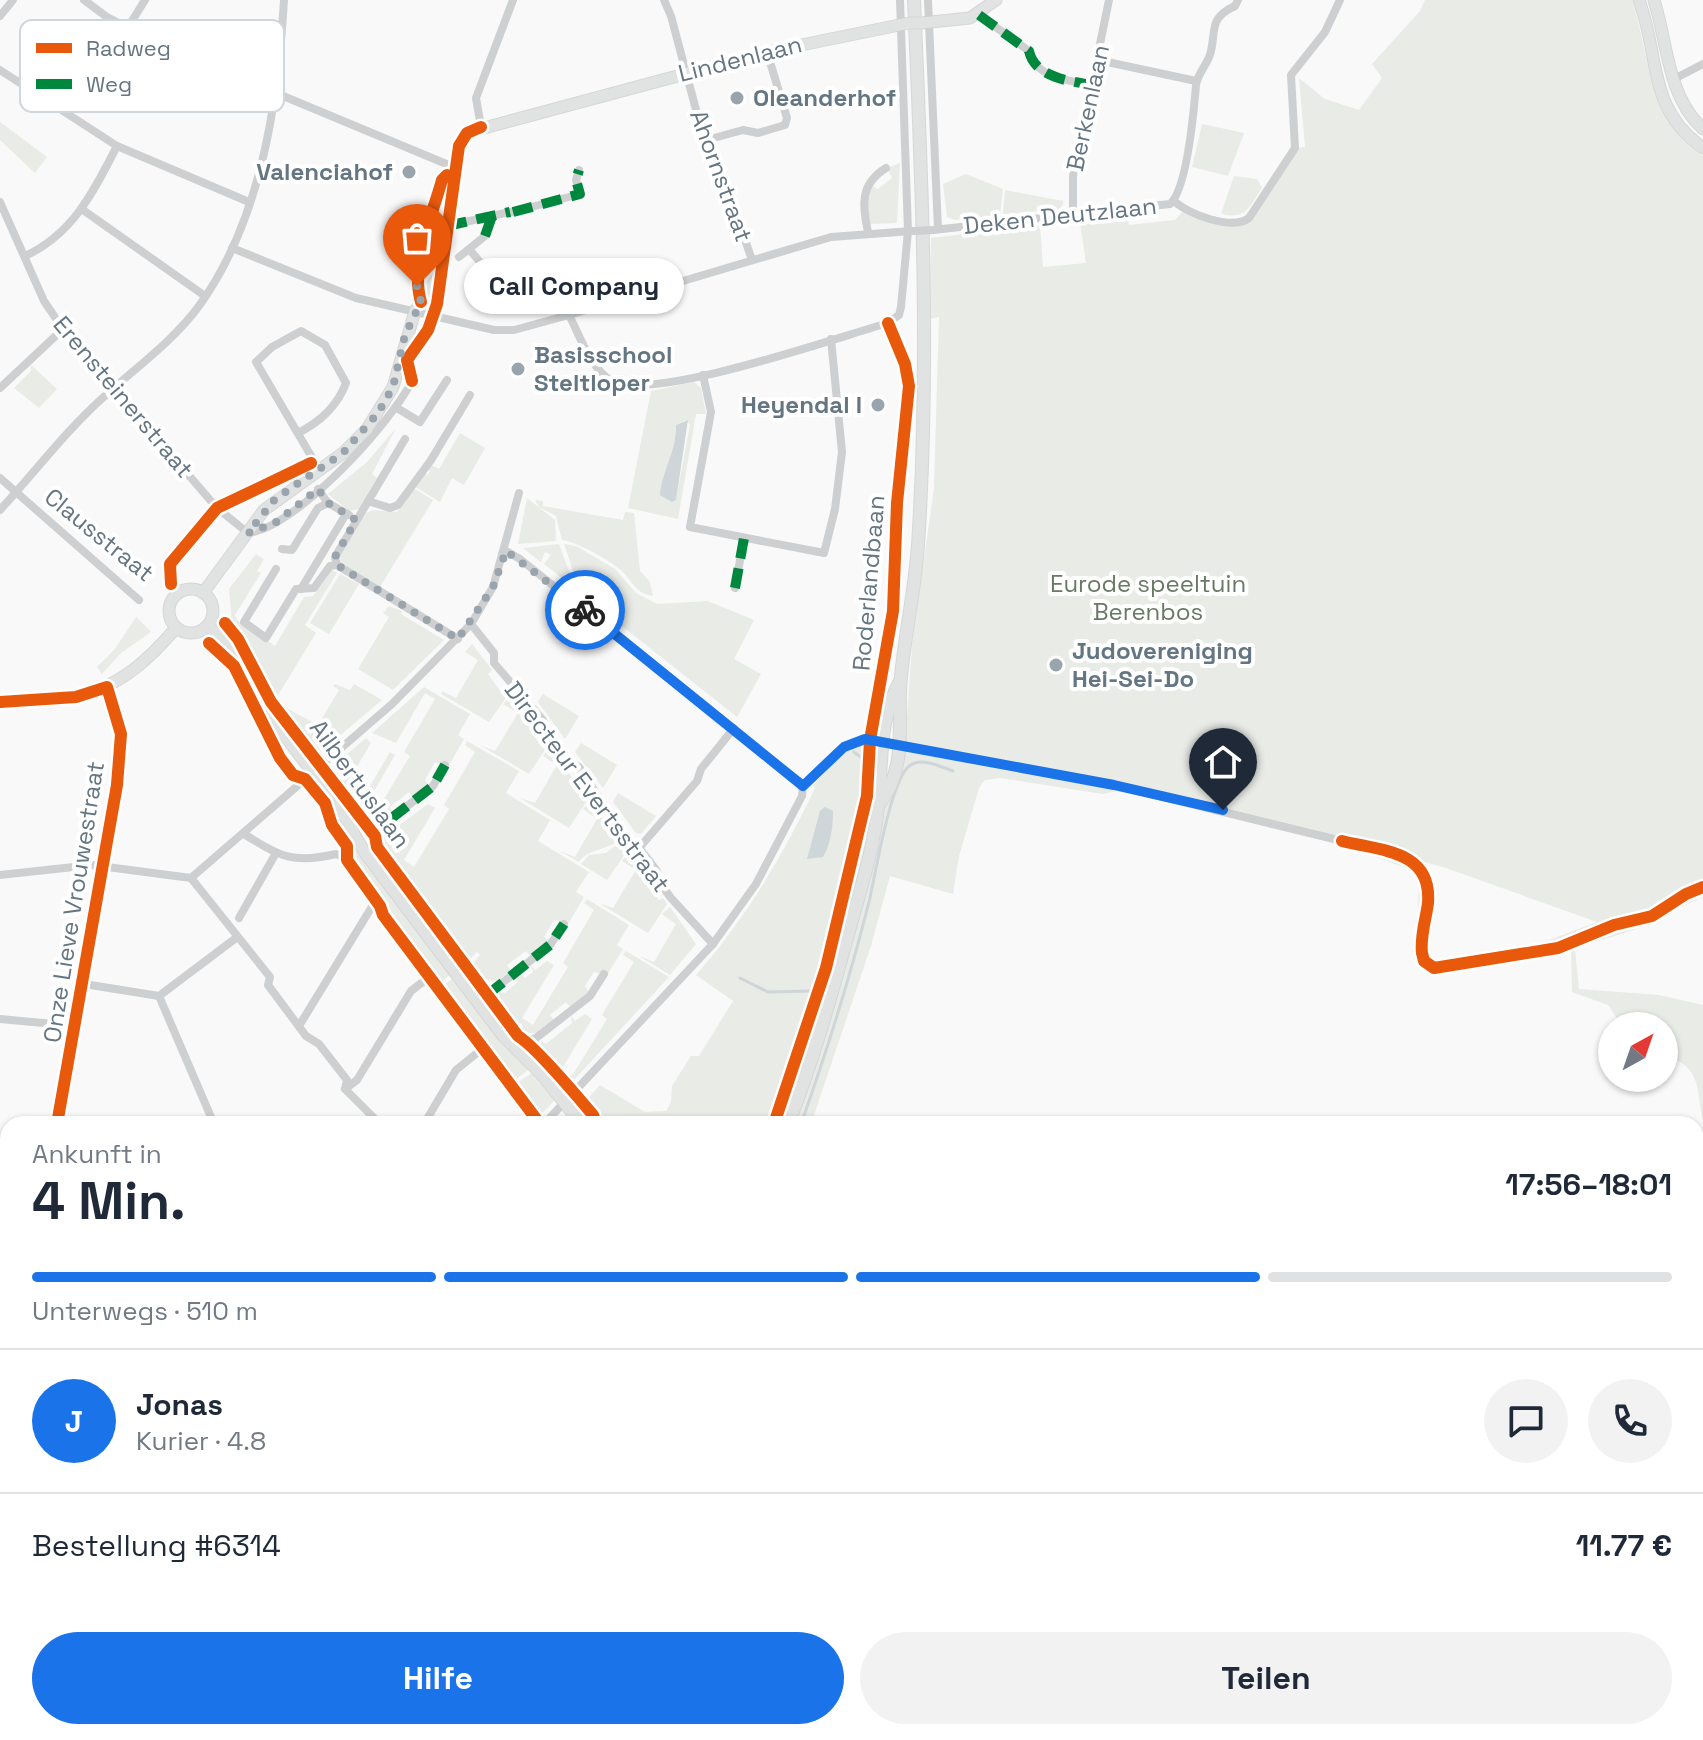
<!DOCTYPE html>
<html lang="de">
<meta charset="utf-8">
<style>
body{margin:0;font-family:"Space Grotesk",sans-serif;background:#f2f2f3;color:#1f2937;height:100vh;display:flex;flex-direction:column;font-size:30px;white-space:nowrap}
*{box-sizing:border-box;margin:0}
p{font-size:26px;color:#747a83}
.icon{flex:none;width:44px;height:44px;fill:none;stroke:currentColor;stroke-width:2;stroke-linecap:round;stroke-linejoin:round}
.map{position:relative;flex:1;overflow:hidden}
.drawer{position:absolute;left:0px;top:1116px;width:1704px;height:624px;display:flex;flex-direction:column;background:#fff;border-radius:24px 24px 0 0;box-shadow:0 2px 6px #0004}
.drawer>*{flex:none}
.needle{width:52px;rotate:40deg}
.fabs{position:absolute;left:1598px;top:1012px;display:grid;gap:16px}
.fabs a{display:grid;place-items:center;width:80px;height:80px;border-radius:50%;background:#fff;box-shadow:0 2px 6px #0004;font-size:40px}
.pin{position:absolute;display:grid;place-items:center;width:68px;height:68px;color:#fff;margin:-82px -34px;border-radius:50% 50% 50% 0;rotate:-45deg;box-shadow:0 0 8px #0007}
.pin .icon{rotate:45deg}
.courier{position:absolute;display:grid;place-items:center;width:80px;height:80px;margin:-40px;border:6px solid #1a73e8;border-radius:50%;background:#fff;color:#222;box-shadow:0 2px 10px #0007}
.bubble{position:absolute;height:56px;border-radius:28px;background:#fff;box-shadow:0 2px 6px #0004;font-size:26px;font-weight:600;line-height:56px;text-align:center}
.head em{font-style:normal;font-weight:600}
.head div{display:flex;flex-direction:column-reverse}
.head{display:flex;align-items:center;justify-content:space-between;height:136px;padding:0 32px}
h1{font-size:52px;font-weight:600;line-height:60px}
.bar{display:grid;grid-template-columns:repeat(4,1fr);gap:12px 8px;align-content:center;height:96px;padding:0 32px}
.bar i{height:10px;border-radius:6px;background:#e0e1e3}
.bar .active{background:#1a73e8}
.bar p{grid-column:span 4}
.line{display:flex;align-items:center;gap:20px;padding:0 32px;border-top:2px solid #e0e1e3}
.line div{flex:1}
.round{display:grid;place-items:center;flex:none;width:84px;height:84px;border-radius:42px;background:#f2f2f3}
.primary-button{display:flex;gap:16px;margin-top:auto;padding:16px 32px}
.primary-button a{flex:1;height:92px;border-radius:48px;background:#1a73e8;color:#fff;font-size:32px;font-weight:600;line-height:92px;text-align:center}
.primary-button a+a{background:#f2f2f3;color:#1f2937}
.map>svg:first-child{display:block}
</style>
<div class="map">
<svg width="1703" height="1740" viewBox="0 0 1703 1740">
<rect width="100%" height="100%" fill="#f9f9f9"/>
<g fill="#e8ebe6" fill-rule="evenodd">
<path d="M1425,0h207c19,58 14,119 71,156v729l-21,7 -30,21 -84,28 -130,25 -13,-6 -2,-8 7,10 15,1 104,-23 48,-18 -151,-54 -118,-34 -423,-89 7,-100 22,-157 5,-171 -9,2 1,-81 109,-13 3,42 43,-4 -6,-40 48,-5 1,7 46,-5 7,-8 62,13 54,-77 7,-1 -6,-69 26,21 34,11 23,-32 -10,-14 48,-53z"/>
<path d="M0,122l47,35 -12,16 -35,-33z"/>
<path d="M1202,124l42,9 -16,43 -36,-9z"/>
<path d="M900,163l-3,60 -27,1 -5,-18 6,-21 7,4 14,-11 -5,-10z"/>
<path d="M966,174l37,15 -3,26 -45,5 -8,-3 -4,-33z"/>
<path d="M1234,176l23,3 5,9c-12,18 -16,32 -40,26v-3z"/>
<path d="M1005,190l58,11v4l-4,4 -56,6z"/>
<path d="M31,365l26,24 -18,19 -25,-20 17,-17z"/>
<path d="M694,382l7,6 5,26h-10l-18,105 -50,-11 23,-117zM686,420l4,5 -14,74 -6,-36 7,-20 -1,-18z"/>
<path d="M396,428l-24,46 5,4 -18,31 -10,2 -21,-17 39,-32z"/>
<path d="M460,433l25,15 -21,37 -12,-7 -12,24 -26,-16 10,-13 4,2 2,-4 -5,-3 5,-4 9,5z"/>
<path d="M413,488l20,12 -53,87 -39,-24 -1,-8 26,-42 7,-3 24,2z"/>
<path d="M527,498l28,22 1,21 -38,3z"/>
<path d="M535,500l8,1v5l80,14 2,-8 9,1 6,58 10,11 3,14c-16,-2 -20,-13 -29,-23 -11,-11 -48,-32 -62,-33l-6,-24 -17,-9z"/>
<path d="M559,544l13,36v6l-28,-22 7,-9 -6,-3 -4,10 -18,-14z"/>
<path d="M564,544l12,2 39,23 21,24 21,11 51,-3 46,19 -20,39 27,15 -24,43 -163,-129 2,-8z"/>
<path d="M256,554l8,5 -7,12 4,2 -26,42 3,6 37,25 29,-49 9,-1 19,-26 5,3 -32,52 11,8 -39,64 11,12 30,16 21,-35 -6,-4 2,-2 15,6 4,-6 28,16 -64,54 -43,-55 -43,-75 -3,-35z"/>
<path d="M340,574l19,10 -30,50 -19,-11z"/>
<path d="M389,606l13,5 -1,3 43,26 -51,50 -35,-21 31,-52 -6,-4z"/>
<path d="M136,617l15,15 -30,21 -19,21 -5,-7 18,-18z"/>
<path d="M472,644l20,26 -4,4 12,17 5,-3 4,5 -20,29 -48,-28 1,-3 14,7 22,-38 -13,-8z"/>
<path d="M424,687l46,27 -12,21 6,4 -16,28 -13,-5 -10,18 4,6 -16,12 -4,-6 -19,15 3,6 -13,10 -12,-2 -15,-20 9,-16 7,3 21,-36 5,3 -31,53 11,6 35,-58 -6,-4 31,-53 -10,-6 -29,50 -24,-10z"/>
<path d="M543,694l36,22 -14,23 -27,-37z"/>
<path d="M511,696l22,29 -4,4 10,14 5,-3 4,5 -19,29 -49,-29 15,6 23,-38 -15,-9z"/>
<path d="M366,738l5,5 -22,37 9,6 -7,12 -19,-31z"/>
<path d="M467,741l52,30 -13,22 44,27 -12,21 51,31 -13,20 8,5 -16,27 -14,-4 -10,17 6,4 -20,15 -4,-5 -19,14 4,6 -14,10 -13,-1 -12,-16 8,-9 -3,-3 -8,8 -88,-118 5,-12 3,3 39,-29 7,4 -31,52 10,7 35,-58 -5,-4 31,-53 -10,-7z"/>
<path d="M581,743l36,22 -14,23 -28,-36z"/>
<path d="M860,743l7,4c-5,121 -51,265 -95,377h-174l-14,-21 16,-18 45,27 21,-1 5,-9 1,-16 19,-30h8l34,-55 -37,-26c51,-58 86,-118 119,-187l-2,-3 35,-37z"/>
<path d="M871,744l7,2c-11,130 -52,256 -95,378h-7c45,-114 91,-258 95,-380z"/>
<path d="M550,748l38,51 -19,29 -49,-30 15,5 22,-38 -14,-9z"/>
<path d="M901,751l237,41 181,48 -173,-43 -29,-6 -14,3 -103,-16 -15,2 -6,8 -20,68 -6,38 -63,-18 -19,70 -60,178h-19z"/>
<path d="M618,793l38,23 -15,18 -5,-1 -23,-31z"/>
<path d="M321,796l25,40 104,139 -9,7 -55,-69v-7l-37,-48 -1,-14 -14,-19z"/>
<path d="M590,802l19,24 -4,4 7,9 7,1c-13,11 -30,8 -40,22l-19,-11 15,6 22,-38 -14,-10z"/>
<path d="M620,842l7,9 -20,29 -26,-16 8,-9 17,-2z"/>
<path d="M1338,842c55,15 96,8 85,79 -2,15 -5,29 0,43l12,7 128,-23 93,-31 47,-28v7l-55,29 -73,24 4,40 80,6 44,10v117c-7,-33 0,-55 -39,-67v-29h-42l-14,-21 -36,-13 -1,-42 -133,26 -10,-1 -12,-15 3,-75 -6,-14z"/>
<path d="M629,853l26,34 -4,3 8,10 4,-2 4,6 -19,29 -49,-30 14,5 23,-38 -14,-9z"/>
<path d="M587,899l42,26 -12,20 6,4 -16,26 -13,-3 -9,14 4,6 -19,15 -4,-5 -16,13 4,5 -16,13h-15l-1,-10 -4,2 -19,-25v-8l6,1 13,-11 -3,-5 5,-4 5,5 8,-6 -2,-7 4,5 12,-9 7,4 -32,53 11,7 35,-58 -5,-4 31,-53 -10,-7z"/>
<path d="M670,907l26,37 -26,31 -31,-19 15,6 22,-38 -14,-10z"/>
<path d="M626,951l43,26 -99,107 -29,-34v-9l5,3 26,-21 -1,-7 4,5 10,-7 7,5 -31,51 11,6 35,-57 -5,-4 32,-53 -11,-7z"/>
<path d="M453,978l52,69 23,23 -13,10 -35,-41v-5l-37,-48z"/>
<path d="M532,1073l24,26 -15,15 -24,-31z"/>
<path d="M1696,1368l7,6v217l-7,1z"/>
<path d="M1352,1732h58v8h-143z"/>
<path d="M1538,1732h145l4,8h-14l-9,-5 -3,5h-129z"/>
</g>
<g fill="#ced6d9">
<path d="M688,420l-12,80 -4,2 -12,-7c2,-25 17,-44 16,-70z"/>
<path d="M825,807l8,4c0,15 -2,32 -10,46l-16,2 13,-48z"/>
</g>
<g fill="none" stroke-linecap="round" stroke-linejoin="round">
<g stroke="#ced6d9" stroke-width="3">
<path d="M740,978l28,14 44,-1"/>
<path d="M596,1108l8,16"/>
<path d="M767,1124c31,-70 50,-147 69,-222 12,-47 27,-95 26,-144l-8,-6"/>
<path d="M801,1124c26,-73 49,-147 68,-222 7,-30 20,-113 38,-134 11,-13 32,-2 46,3"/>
<path d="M1696,1366l7,7"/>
</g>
<path stroke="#d4d8dc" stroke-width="8" stroke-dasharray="8 4" stroke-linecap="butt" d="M483,283l3,28"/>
<g stroke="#d5d6d7" stroke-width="13">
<g id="secondary">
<path d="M1639,0c21,56 8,109 64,148"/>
<path d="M1654,0c14,44 13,96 49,129"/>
<path d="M921,23l49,-5 26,-18"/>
<path d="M398,372l30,-42 9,-26 21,-152 3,-12 8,-8 298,-80 142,-29"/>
<circle cx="191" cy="611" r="22"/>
<path d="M203,593l61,-83 79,-57 24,-24 26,-42 22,-76 23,-34"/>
<path d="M208,625l29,30 26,52 76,100 26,46 138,183 39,39 39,49"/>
<path d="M0,702c85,-1 119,-8 176,-74"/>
<path d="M57,1124l60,-339 4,-51 -14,-47"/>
<path d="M0,1302l8,-7"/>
</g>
</g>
<g stroke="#d5d6d7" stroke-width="14">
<g id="primary">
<path d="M878,806c32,-42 18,-83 23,-129 4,-44 14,-87 17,-132 12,-182 4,-363 -4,-545"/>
<path d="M788,1124c25,-62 43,-128 61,-193 11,-40 25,-83 29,-125 5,-46 -1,-81 22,-125"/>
<path d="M505,1740l4,-8"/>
</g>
</g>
<g stroke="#cecfd0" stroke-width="8">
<path d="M84,0l23,17 56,29 293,122 -14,12 -25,106 4,16"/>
<path d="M664,0l7,16 32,120 7,3 42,121"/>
<path d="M928,0l10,229"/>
<path d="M979,15l50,36c6,27 41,30 63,34"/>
<path d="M0,16l13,-16"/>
<path d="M127,29l18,-29"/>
<path d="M1098,60l98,21"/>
<path d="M0,70l117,76 132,56"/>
<path d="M1674,79l29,-15"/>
<path d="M481,127l-5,-29 37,-98"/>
<path d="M710,139l33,-9 15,3 27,-8 2,-7 -20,-66"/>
<path d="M1174,201c14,13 58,30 75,17l46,-70 -4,-73 34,-43 15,-32"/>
<path d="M0,202l44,99 19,28 154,179 31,25c48,-5 142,-109 164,-152l-5,-21"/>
<path d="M83,210l122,86"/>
<path d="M513,212l67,-18 -4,-14 3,-10"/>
<path d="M1073,216v-40l36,-176"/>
<path d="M447,226l63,-14"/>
<path d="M933,230l237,-26c17,-15 24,-95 26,-119 2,-13 13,-22 15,-34 5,-22 -2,-33 24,-45l3,-6"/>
<path d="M868,232c-6,-27 -8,-48 18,-64"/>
<path d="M232,248l124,50 138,32h20l55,-15c11,21 22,55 43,66 41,21 226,-44 276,-58l11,-8 2,-8 7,-76 -8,-231"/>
<path d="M469,249l11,13 3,21"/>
<path d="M25,256c48,-22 69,-65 92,-110"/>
<path d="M459,257l26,-21 7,-20"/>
<path d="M569,315l262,-78 81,-6"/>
<path d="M703,375l8,37 -21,115 134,26 11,-44 7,-57 -11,-113"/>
<path d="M0,388l63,-59"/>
<path d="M397,408l23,14 27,-42"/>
<path d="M405,439l-70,118 2,8 121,74"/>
<path d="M0,478l139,122"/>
<path d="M318,489l10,14 21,12"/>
<path d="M368,501l22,7 8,-3 33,-45 39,-65"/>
<path d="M0,510c35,-38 68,-82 107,-116 32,-29 66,-53 92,-88 62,-86 79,-202 85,-306"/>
<path d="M282,549l10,1 26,-42 10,-5"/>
<path d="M506,551l14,8 283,227"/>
<path d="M276,569l-32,53 22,16 30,-49 18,-1 16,-22 7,-1"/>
<path d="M169,577c-1,-18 33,-60 49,-70 30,-17 65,-29 96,-46l-58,-99 16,-15 29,-16 24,14 21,38c-9,24 -26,39 -48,50"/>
<path d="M735,588l9,-50"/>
<path d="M301,589l45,-75"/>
<path d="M471,624l23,29v10l49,57c4,18 20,38 36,47l45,69 13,9 20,26 2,11 12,16 42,46"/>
<path d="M445,765l-12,21 -54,42 -4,12 143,196 11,4 7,-2 54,-42 14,-22"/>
<path d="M803,786l41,-39 21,-8 249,46 228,56"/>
<path d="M244,834c37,23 49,30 92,20 18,6 42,43 47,61l157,209"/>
<path d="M639,848l58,-67 4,-12 33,-41"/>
<path d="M0,875l92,-10 99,13 201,-174 79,-80 22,-37 26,-94"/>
<path d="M191,878l79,99 -2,8 38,51 13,8 28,36 -2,9 35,35"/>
<path d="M239,918l37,-65"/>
<path d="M84,984l75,12 77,-58"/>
<path d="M487,995l63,-50 14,-21"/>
<path d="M159,996l55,128"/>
<path d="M0,1019l76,7"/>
<path d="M299,1026l77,-126"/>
<path d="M345,1089l12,-9 54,-89 18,-14"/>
<path d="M424,1124l32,-54 26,-21"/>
<path d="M544,1124l169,-180 43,-60 46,-88 1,-10"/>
<path d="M0,1451l8,8"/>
<path d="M0,1613l8,-12"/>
<path d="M0,1669l8,11"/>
<path d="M1696,1711l7,-2"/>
<path d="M47,1732l6,8"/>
<path d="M345,1732l9,8"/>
<path d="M742,1732l9,8"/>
<path d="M1689,1732l7,8"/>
<path d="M117,1740l16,-8"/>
<path d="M315,1740l3,-8"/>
</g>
<use href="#secondary" stroke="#e1e2e2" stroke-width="11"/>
<use href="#primary" stroke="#e1e2e2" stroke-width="12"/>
<g stroke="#d5d6d7" stroke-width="13" stroke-linecap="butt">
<path id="secondary-bridge" d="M909,23h12"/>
</g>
<path stroke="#cecfd0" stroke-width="8" d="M914,231l19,-1"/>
<use href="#secondary-bridge" stroke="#e1e2e2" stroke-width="11"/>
<g stroke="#00873e" stroke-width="10" stroke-dasharray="20 10" stroke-linecap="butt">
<path d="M979,15l50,36c6,27 41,30 63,34"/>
<path d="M513,212l67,-18 -4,-14 3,-10"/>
<path d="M447,226l63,-14"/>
<path d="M485,236l7,-20"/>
<path d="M735,588l9,-50"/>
<path d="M375,842l4,-14 54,-42 12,-21"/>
<path d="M487,995l63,-50 14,-21"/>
</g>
<g stroke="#fff" stroke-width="17">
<g id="cycleway">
<path d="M421,302c-11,-37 11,-86 21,-122l5,-5"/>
<path d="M412,381l-5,-21 21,-30 9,-26 22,-158 8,-13 14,-6"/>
<path d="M171,584l-1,-20 47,-56 94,-45"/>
<path d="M225,623l13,16 33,63 104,134 2,11 141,189c18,11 59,60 75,79l3,9"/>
<path d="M209,643l25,23 46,92 13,17 12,4 20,24 7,22 15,21v14l33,46 3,9 157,209"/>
<path d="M0,702l76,-5 31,-10 14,47 -4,51 -60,339"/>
<path d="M1342,841c39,10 90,9 86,62 -2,16 -8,33 -6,50l2,8 10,7 124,-20 56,-23 38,-9 34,-22 17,-7"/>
<path d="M774,1124l52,-156 41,-172 3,-56 23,-129 4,-108 12,-117 -4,-22 -17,-41"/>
</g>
</g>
<use href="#cycleway" stroke="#e8590c" stroke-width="12"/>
</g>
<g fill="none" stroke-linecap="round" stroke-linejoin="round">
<path stroke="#99a4ac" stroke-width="8" stroke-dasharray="0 14.4" d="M417,286l4,16 -16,33 -12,52 -15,26 -35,40 -68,46 -27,34 27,-10 43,-34 10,14 28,17 -21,37 2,8 121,74 35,-52 13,-36 79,59"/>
<path stroke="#1a73e8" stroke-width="10" d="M585,610l218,176 41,-39 21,-8 249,46 109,25"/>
</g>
<g fill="#99a4ac" stroke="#fff" stroke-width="3">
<circle cx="737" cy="98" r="8"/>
<circle cx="409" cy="172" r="8"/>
<circle cx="518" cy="369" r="8"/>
<circle cx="878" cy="405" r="8"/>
<circle cx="1056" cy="665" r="8"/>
</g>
<g text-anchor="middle" stroke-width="8" stroke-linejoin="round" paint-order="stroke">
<g font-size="24" fill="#657683" stroke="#fff">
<text transform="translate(740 59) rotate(-14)" y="8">Lindenlaan</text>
<text transform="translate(1088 108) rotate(-78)" y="8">Berkenlaan</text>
<text transform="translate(721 176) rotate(70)" y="8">Ahornstraat</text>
<text transform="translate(1060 216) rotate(-6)" y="8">Deken Deutzlaan</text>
<text transform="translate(123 397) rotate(50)" y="8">Erensteinerstraat</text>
<text transform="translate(99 535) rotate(39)" y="8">Clausstraat</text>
<text transform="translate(869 583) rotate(-85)" y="8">Roderlandbaan</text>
<text transform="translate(360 784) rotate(54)" y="8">Ailbertuslaan</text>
<text transform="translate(587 787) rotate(53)" y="8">Directeur Evertsstraat</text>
<text transform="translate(74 902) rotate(-81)" y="8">Onze Lieve Vrouwestraat</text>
</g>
<g font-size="24" font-weight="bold" fill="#657683" stroke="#fff" text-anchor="start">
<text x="753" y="106">Oleanderhof</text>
<text x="393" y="180" text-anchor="end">Valenciahof</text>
<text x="534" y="363">Basisschool<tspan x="534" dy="28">Steltloper</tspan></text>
<text x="862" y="413" text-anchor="end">Heyendal I</text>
<text x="1072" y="659">Judovereniging<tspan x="1072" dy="28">Hei-Sei-Do</tspan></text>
</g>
<g font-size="24" fill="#687a64" stroke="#fff">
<text x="1148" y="592">Eurode speeltuin<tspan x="1148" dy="28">Berenbos</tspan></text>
</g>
</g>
<rect x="20" y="20" width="264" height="92" rx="12" fill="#fff" stroke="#d1d6da" stroke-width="2"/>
<rect x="36" y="43" width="36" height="10" fill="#e8590c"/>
<rect x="36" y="79" width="36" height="10" fill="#00873e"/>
<g font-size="22" fill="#657683">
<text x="86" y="56">Radweg</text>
<text x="86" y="92">Weg</text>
</g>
</svg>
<div class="fabs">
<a><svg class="needle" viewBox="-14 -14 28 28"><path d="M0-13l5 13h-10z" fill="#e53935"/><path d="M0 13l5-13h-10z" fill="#747a83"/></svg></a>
</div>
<div class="pin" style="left:417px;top:286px;background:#ea580c"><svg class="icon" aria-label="bag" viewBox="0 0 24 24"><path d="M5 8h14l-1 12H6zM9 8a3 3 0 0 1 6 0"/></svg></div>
<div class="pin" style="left:1223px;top:810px;background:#1f2937"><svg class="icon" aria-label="home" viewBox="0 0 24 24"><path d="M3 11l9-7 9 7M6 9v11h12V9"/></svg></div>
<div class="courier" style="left:585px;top:610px"><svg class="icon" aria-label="bike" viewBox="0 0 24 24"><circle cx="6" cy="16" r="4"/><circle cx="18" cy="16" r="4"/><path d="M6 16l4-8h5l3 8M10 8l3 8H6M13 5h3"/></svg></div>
<div class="bubble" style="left:464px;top:258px;width:220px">Call Company</div>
<section class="drawer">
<div class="head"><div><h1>4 Min.</h1><p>Ankunft in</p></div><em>17:56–18:01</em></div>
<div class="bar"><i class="active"></i><i class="active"></i><i class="active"></i><i></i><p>Unterwegs · 510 m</p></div>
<div class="line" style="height:144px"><b class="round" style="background:#1a73e8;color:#fff">J</b><div><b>Jonas</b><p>Kurier · 4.8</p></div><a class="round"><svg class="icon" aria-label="chat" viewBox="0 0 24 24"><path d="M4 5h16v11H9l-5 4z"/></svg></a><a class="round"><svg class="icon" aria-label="phone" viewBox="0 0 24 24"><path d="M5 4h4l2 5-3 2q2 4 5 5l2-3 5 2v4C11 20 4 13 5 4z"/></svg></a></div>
<div class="line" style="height:104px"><div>Bestellung #6314</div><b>11.77 €</b></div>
<div class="primary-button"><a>Hilfe</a><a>Teilen</a></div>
</section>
</div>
